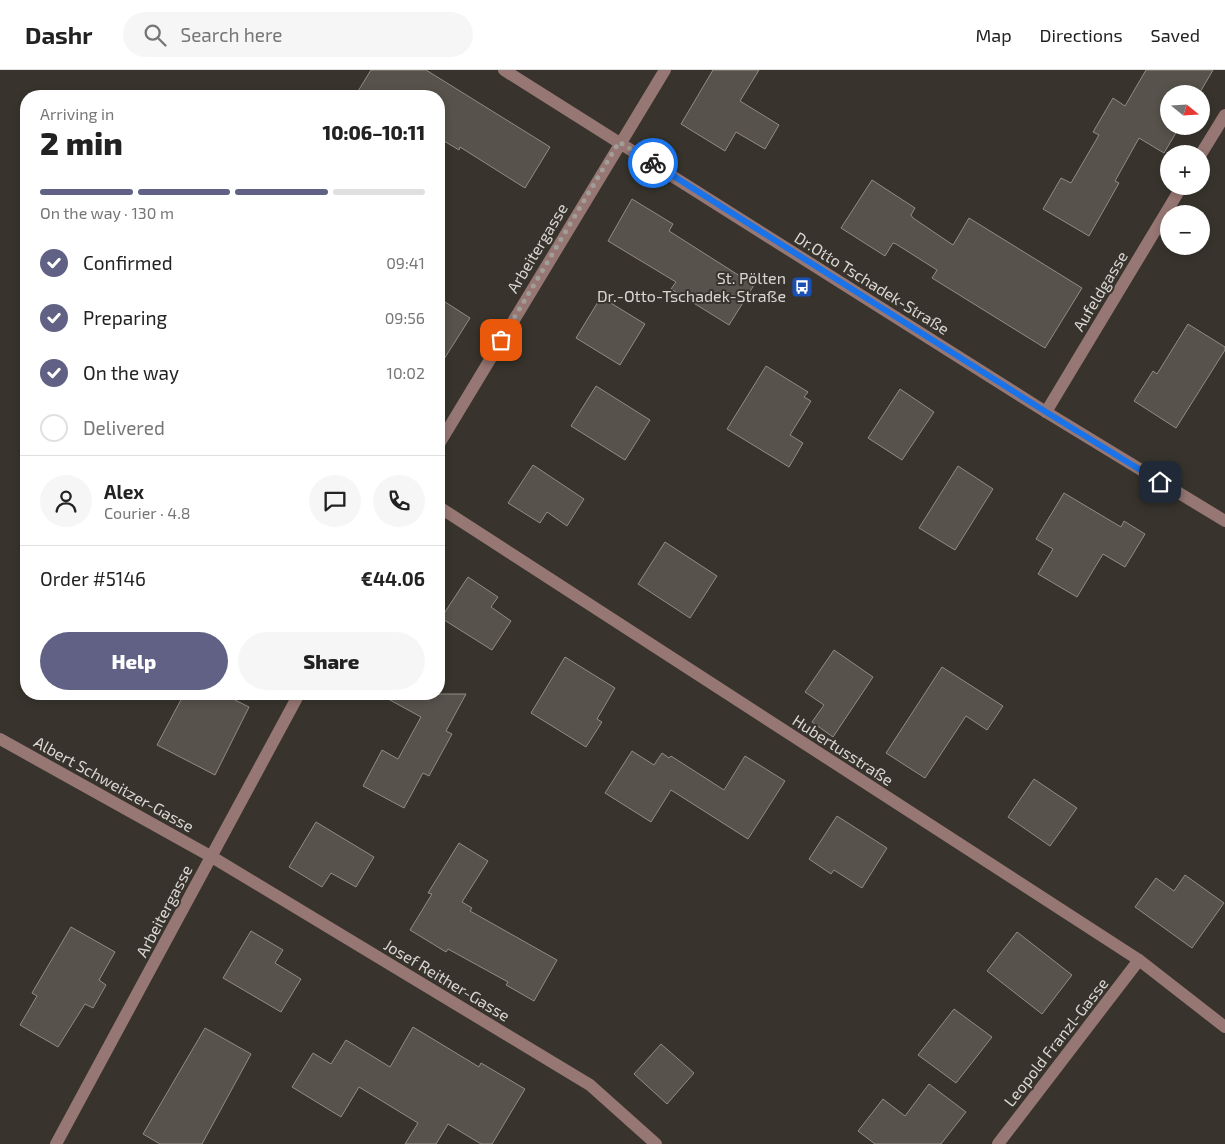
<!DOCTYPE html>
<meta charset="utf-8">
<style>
body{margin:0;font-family:"Exo 2",sans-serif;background:#f6f6f6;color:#222;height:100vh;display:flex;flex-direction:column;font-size:19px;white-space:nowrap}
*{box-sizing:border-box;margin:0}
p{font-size:16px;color:#767676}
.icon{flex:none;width:28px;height:28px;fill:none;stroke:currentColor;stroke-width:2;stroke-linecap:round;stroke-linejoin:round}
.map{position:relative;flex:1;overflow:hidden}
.panel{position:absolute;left:20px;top:20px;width:425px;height:610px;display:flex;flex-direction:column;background:#fff;border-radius:20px;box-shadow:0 2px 8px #0003}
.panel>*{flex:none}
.needle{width:32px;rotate:108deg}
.tools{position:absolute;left:1160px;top:15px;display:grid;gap:10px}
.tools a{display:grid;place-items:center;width:50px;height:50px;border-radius:50%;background:#fff;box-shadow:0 2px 8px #0003;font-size:25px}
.pin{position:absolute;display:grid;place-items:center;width:42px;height:42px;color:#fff;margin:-21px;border-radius:10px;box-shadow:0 2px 8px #0006}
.courier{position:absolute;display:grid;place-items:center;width:50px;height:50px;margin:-25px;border:4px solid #1a73e8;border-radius:50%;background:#fff;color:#222;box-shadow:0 1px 6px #0007}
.head em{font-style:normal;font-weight:800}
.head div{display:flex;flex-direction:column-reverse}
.head{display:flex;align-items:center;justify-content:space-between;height:85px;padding:0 20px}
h1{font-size:32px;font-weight:800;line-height:38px}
.bar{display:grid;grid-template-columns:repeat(4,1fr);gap:8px 5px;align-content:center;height:60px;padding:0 20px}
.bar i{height:6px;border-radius:4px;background:#e0e0e0}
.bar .current{background:#606184}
.bar p{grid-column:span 4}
.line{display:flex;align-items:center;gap:12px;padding:0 20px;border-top:1px solid #e0e0e0}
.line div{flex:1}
.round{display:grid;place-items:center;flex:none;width:52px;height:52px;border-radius:26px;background:#f6f6f6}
ol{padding:0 20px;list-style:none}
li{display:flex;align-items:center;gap:15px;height:55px}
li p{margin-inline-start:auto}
li .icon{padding:5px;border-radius:50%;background:#606184;color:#fff;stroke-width:4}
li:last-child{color:#767676}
li i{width:28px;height:28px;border:2px solid #e0e0e0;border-radius:50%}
.primary-button{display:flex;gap:10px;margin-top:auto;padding:10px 20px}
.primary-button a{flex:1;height:58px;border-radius:30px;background:#606184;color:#fff;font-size:20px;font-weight:800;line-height:58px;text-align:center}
.primary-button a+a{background:#f6f6f6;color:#222}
header{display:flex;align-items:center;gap:30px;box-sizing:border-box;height:70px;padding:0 25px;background:#fff;border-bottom:1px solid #e0e0e0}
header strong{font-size:24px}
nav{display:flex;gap:28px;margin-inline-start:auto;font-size:18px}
.search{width:350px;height:45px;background:#f6f6f6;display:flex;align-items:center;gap:12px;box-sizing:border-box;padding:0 18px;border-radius:28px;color:#767676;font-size:19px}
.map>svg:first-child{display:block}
</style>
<header>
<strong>Dashr</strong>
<div class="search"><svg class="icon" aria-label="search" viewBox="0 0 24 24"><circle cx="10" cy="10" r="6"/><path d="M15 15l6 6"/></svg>Search here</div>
<nav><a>Map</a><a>Directions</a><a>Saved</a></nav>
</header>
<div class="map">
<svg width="1225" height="1074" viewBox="0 0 1225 1074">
<rect width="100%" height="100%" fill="#38342d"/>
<g fill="#57524b" stroke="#918c84">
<path d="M371,0h55l124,77 -25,41 -65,-41 -1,3 -20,-12v-42h-84z"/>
<path d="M713,0h46l-19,31 39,24 -14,24 -29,-17 -11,19 -44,-27z"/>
<path d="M1146,0h67l-14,24h-30v32h11l-16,27 -25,-15 -24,43 4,2 -30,53 -46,-27 18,-31 10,5 28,-48 -6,-3 20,-34 12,8z"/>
<path d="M872,110l43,28 -4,7 2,3 40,27 16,-27 113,70 -37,60 -113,-70 5,-8 -41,-26 -3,-1 -8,13 -44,-28z"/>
<path d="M632,129l41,25 -4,7 85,54 -25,40 -58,-36 5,-7 -68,-41z"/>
<path d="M601,227l44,27 -25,41 -44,-27z"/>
<path d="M439,228l31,20 -31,49z"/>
<path d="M1188,254l37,23v3l-49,78 -42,-27 19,-30 4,3z"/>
<path d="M766,296l42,26 -4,5 7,4 -21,34 13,8 -14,24 -62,-38z"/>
<path d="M596,316l54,34 -25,40 -54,-34z"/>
<path d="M900,319l34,23 -32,48 -34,-22z"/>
<path d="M533,395l51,34 -17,27 -20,-14 -7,11 -32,-20z"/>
<path d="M958,396l35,23 -38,61 -36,-22z"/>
<path d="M1064,423l57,34 3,-6 21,13 -20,33 -22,-13 -26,43 -39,-23 15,-25 -17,-10z"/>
<path d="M665,472l52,34 -27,42 -52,-34z"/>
<path d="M468,507l30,20 -7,10 20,14 -19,29 -51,-32z"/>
<path d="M834,580l39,27 -40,60 -21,-15 12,-17 -19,-13z"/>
<path d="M565,587l50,31 -18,31 5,3 -16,25 -55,-34z"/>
<path d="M942,597l61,39 -16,24 -21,-14 -41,62 -39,-25z"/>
<path d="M184,624h39l26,13 -34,68 -58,-30z"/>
<path d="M379,624h87l-20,37 6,3 -23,42 -6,-3 -19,35 -41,-22 19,-36 16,9 23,-42z"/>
<path d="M632,681l22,14 8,-12 7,5 2,-2 53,34 21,-34 40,25 -37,58 -77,-49 -20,32 -46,-29z"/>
<path d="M1034,709l43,29 -27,38 -42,-29z"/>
<path d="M837,746l50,32 -25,40 -28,-18 -3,4 -22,-15z"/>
<path d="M316,752l58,35 -18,30 -25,-14 -9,14 -33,-20z"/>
<path d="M459,773l29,18 -26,41 10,6 -2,3 87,49 -23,41 -28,-16 2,-3 -60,-33 -2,3 -36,-22 22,-36 -4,-1z"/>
<path d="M1185,805l39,28 -32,45 -57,-41 21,-29 18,13z"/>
<path d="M71,857l44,25 -16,28 7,5 -13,23 -8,-4 -27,43 -38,-22 17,-29 -5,-3z"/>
<path d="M251,861l32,19 -8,13 26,16 -20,33 -58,-34z"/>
<path d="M1017,862l55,43 -30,39 -55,-43z"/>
<path d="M954,939l38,28 -36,46 -38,-28z"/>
<path d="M413,957l66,40 2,-4 44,26 -33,55h-11l-33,-20 -12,20h-31l13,-21 -59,-36 -18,30 -49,-30 21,-34 18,11 15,-24 44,27z"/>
<path d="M205,958l46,26 -49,90h-42l-17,-10z"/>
<path d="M661,974l33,29 -27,31 -33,-30z"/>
<path d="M929,1014l37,28 -25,32h-66l-17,-13 25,-32 22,17z"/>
</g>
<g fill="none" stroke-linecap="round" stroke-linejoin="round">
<g stroke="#977773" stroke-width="12">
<path d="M504,0l542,342 179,109"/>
<path d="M1201,84l24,-39"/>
<path d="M1046,342l136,-226"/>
<path d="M439,374l226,-374"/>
<path d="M439,437l700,453 86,67"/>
<path d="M0,669l212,118 378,228 66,59"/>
<path d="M56,1074l243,-450"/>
<path d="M998,1074l141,-184"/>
</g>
</g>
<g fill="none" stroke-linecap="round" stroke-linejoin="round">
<path stroke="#a19e99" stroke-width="5" stroke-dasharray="0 9" d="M501,270l118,-198 34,21"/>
<path stroke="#1a73e8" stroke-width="6" d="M653,93l393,249 114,70"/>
</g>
<defs>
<g id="bus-square" transform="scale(1.125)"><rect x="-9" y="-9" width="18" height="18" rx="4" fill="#1a4fb4" stroke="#38342d"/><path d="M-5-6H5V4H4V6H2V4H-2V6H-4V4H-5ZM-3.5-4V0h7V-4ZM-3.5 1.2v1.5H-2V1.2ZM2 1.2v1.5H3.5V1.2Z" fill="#fff"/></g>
</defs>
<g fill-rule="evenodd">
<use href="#bus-square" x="802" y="217"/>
</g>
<g text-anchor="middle" stroke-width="4" stroke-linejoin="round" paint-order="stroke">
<g font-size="16" fill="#dad7d3" stroke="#38342d">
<text transform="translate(537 178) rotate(-59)" y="6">Arbeitergasse</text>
<text transform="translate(872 213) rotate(32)" y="6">Dr.Otto Tschadek-Straße</text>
<text transform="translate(1100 221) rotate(-59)" y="6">Aufeldgasse</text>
<text transform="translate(843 680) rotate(33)" y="6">Hubertusstraße</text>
<text transform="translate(114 714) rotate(29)" y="6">Albert Schweitzer-Gasse</text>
<text transform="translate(164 841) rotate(-62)" y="6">Arbeitergasse</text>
<text transform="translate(447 910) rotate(31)" y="6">Josef Reither-Gasse</text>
<text transform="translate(1056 972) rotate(-52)" y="6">Leopold Franzl-Gasse</text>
</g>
<g font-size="16" fill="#dad7d3" stroke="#38342d" text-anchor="end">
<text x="786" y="214">St. Pölten<tspan x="786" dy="18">Dr.-Otto-Tschadek-Straße</tspan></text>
</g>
</g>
</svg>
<div class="tools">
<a><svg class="needle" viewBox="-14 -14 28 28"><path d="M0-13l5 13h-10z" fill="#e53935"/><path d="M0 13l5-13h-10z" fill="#767676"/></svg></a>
<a>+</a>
<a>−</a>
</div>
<div class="pin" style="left:501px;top:270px;background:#ea580c"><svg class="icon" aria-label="bag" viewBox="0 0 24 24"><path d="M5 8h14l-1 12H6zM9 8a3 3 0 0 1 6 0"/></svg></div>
<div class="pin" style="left:1160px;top:412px;background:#1f2937"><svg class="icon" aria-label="home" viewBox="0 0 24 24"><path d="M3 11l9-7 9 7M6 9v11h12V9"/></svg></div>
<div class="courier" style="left:653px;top:93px"><svg class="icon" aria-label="bike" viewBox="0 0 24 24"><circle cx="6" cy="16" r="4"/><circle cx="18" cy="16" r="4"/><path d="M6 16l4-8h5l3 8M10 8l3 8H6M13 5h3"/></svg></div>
<section class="panel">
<div class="head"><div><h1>2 min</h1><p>Arriving in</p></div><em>10:06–10:11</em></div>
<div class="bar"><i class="current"></i><i class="current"></i><i class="current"></i><i></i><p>On the way · 130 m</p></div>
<ol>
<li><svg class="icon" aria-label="check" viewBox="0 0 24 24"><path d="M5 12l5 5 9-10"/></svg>Confirmed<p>09:41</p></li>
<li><svg class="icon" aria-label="check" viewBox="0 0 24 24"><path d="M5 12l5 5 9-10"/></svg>Preparing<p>09:56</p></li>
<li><svg class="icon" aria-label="check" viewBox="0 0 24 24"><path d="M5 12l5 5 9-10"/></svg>On the way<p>10:02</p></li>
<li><i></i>Delivered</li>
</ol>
<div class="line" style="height:90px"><a class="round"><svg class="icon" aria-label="person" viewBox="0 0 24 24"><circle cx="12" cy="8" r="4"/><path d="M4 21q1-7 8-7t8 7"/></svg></a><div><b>Alex</b><p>Courier · 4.8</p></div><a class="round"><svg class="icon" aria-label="chat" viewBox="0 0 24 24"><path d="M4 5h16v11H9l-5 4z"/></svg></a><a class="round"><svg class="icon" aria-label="phone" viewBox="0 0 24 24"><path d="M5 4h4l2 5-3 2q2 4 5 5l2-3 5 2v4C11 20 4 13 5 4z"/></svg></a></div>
<div class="line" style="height:65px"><div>Order #5146</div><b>€44.06</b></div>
<div class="primary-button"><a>Help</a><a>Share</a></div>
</section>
</div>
